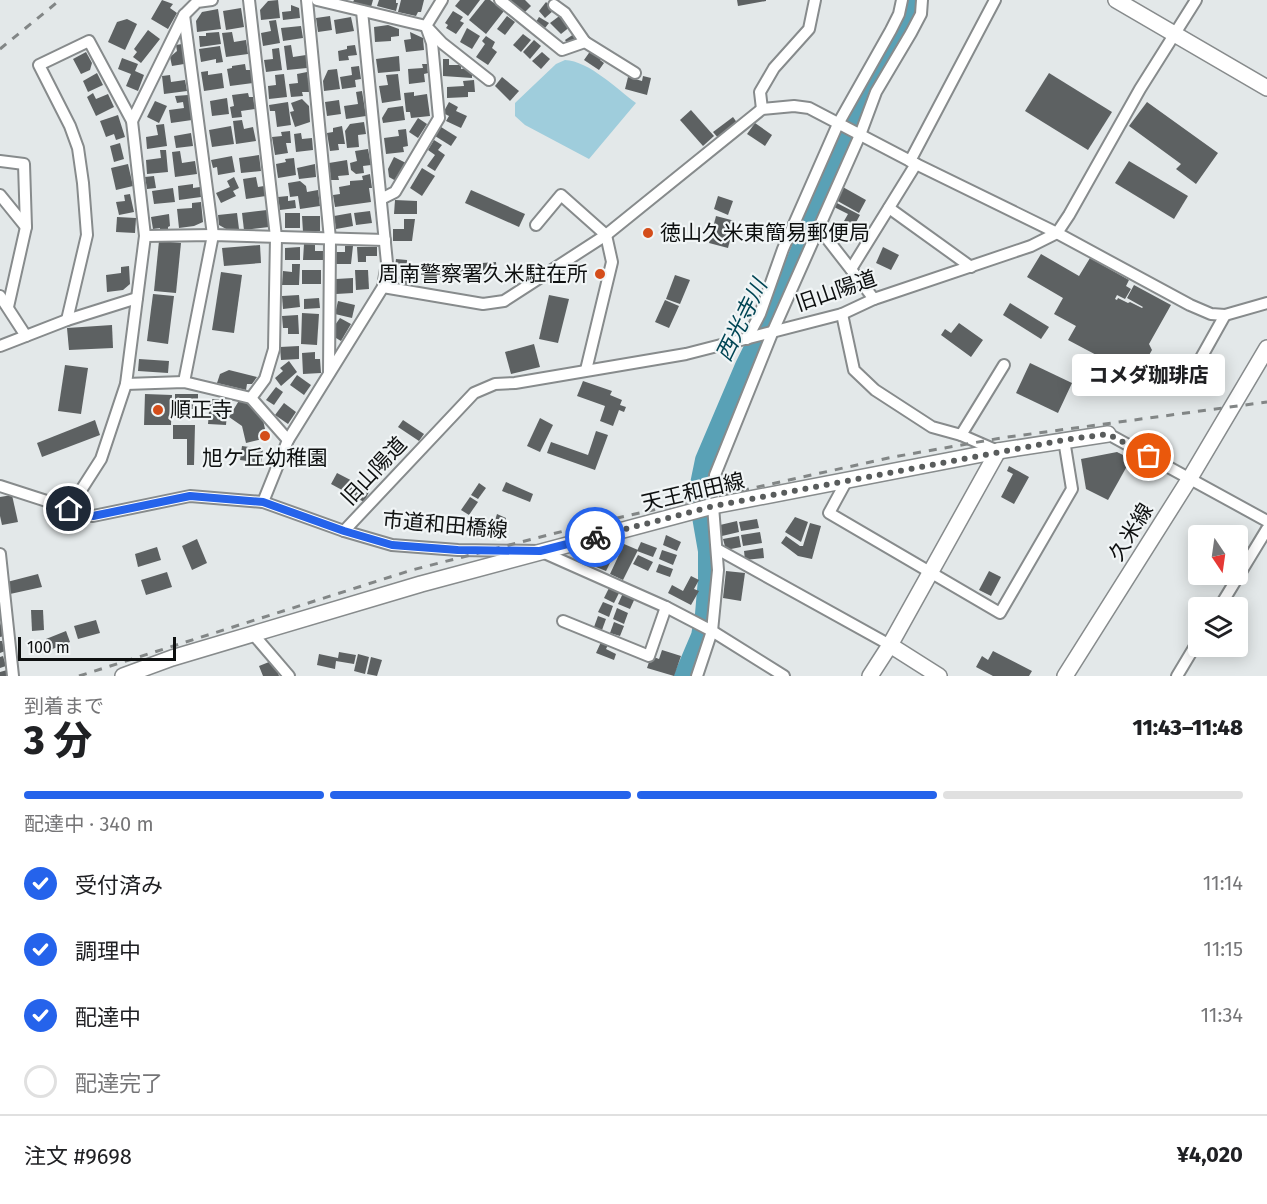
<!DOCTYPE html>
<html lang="ja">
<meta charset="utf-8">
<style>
body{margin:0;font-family:"Fira Sans","Noto Sans JP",sans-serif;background:#f6f6f6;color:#202124;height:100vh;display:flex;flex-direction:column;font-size:22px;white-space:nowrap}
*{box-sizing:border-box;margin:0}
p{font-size:20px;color:#757577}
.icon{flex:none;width:33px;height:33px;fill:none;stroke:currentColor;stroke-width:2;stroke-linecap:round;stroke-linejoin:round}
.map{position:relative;height:676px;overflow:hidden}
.side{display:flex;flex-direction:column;background:#fff;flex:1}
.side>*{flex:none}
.needle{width:39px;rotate:167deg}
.buttons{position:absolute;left:1188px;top:525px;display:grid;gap:12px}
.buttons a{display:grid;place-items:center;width:60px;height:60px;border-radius:6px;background:#fff;box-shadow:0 3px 15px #0003;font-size:30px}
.scale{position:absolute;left:18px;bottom:15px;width:158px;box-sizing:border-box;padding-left:6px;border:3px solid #0e1010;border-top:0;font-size:16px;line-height:21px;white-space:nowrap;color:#0e1010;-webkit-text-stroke:4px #f1f5f6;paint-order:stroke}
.pin{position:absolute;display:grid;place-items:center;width:51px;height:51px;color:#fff;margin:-26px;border:3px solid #fff;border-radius:50%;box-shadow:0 2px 6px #0007}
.courier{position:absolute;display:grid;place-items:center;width:60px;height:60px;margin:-30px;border:4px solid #2563eb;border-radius:50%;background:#fff;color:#222;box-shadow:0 2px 8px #0007}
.bubble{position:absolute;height:42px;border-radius:6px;background:#fff;box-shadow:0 3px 15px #0003;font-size:20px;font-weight:800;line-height:42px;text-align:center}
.overview em{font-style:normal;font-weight:800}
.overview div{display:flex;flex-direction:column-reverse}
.overview{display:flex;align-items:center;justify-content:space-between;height:102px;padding:0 24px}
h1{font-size:39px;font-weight:800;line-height:45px}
.bar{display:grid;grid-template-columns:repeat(4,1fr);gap:9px 6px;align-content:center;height:72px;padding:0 24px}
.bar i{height:8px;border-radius:4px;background:#e0e0e0}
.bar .current{background:#2563eb}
.bar p{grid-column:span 4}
.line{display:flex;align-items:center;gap:15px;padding:0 24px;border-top:2px solid #e0e0e0}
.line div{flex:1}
ol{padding:0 24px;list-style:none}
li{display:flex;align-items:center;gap:18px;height:66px}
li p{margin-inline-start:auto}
li .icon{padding:6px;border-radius:50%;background:#2563eb;color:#fff;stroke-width:4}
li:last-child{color:#757577}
li i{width:33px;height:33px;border:3px solid #e0e0e0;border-radius:50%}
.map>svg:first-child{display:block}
</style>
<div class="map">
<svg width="1267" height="676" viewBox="0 0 1267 676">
<rect width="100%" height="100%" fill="#e3e8e9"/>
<path fill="#9fcddc" d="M565,60c24,1 52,29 71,43l-47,56 -64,-34 -10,-9v-13l41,-39z"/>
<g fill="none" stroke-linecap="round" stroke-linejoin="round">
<path stroke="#59a1b6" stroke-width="20" d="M684,676l17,-40 4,-22 3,-35v-28l-10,-57 7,-34 40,-94 48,-97 71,-176 45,-75v-18"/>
</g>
<g fill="#5d6162">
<path d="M162,0l11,4 -3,4 7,5 -9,16 -17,-10z"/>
<path d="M278,0l2,18 -19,2 -1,-10 8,-9z"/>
<path d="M354,0h19l-2,7 -18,-5z"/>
<path d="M379,0h17v3h2l-2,8 -19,-5z"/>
<path d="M401,0h23l-3,12h-3l-2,4 -18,-4z"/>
<path d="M460,0h20l-12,16 -13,-10z"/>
<path d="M485,0h5l14,11 -18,23 -17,-14z"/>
<path d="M507,0h18l6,6 -9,9z"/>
<path d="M737,0h29v1l-28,5z"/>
<path d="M546,2l8,8 -9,8 -6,-7z"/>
<path d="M291,5l8,3 1,10 -17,2 -1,-8 9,-1z"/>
<path d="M241,8l3,19 -18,3 -3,-19z"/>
<path d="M218,9l3,20 -24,3 -1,-11 6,-9z"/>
<path d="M453,11l10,6 -3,4 4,2 -8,11 -10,-6 2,-3 -3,-2z"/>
<path d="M562,14l9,12 -10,8 -11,-11z"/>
<path d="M330,16l2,14 -14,2 -2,-14z"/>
<path d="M507,16l8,6 -10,13 -8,-6z"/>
<path d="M351,17l3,14 -18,3 -2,-14z"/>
<path d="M539,17l10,6 -4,5 -9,-6z"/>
<path d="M127,19l10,5 -12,26 -17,-8 9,-20z"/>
<path d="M276,20l4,23 -17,3 -2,-13 10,-2 -2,-10z"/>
<path d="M388,25l11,4v7l-8,1v4l-16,1 -1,-15z"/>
<path d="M301,26l2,12 -20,3 -2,-13z"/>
<path d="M467,28l13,8 -8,13 -12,-7z"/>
<path d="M148,30l12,9 -19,24 -8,-6 4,-5 -3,-3z"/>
<path d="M219,32l2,12 -21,3 -1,-11h7v-3z"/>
<path d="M232,32l2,10 12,-2 2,14 -22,3 -4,-24z"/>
<path d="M410,32l13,6 1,12 -18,2 -2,-12 7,-1z"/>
<path d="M523,34l8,6 -10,12 -8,-7z"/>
<path d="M574,34l4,6 -9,6 -4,-6z"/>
<path d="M486,36l9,6 -3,6 5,4 -9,13 -12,-8 9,-13 -3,-3z"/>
<path d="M534,40l7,6 -11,13 -7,-7z"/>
<path d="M182,44l2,20 -12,2 -2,-9 7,-6 -1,-6z"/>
<path d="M291,45l2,12 13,-2 1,13 -20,2 -3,-24z"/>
<path d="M355,45l2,10 -9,1 1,4 -10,1 -1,-10 9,-2v-3z"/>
<path d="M220,46l3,16 -7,1v-4l-15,3 -2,-13z"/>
<path d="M279,48l3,22 -16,2 -2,-12 9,-1 -1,-10z"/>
<path d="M591,50l10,8 -1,2 4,3 -5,7 -15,-10z"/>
<path d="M86,52l6,11 -2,7 -9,4 -8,-15z"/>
<path d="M542,52l8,7 -9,10 -9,-8z"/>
<path d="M399,56l1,15 -22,2 -2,-14z"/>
<path d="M122,58l16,6 -3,7 9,4 -6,16 -12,-5 5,-12 -13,-5z"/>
<path d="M443,59h6v6h12v4l6,-1 5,4v6l-29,-2z"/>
<path d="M245,64l1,6h5l2,13 -23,3 -3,-17 5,-1v-2z"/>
<path d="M422,64h5l1,9 -4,1 1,8 -16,2 -1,-15 15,-1z"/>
<path d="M359,66l2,13 -6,1 1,7 -14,2 -2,-12 12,-2 -1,-8z"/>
<path d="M337,69l3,20 -16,2 -1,-10 5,-11z"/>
<path d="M208,71v4l14,-2 2,15 -20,3 -3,-19z"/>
<path d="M307,72l3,20h-8l1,4 -12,1 -2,-13 9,-1 -1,-9z"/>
<path d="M97,73l6,12 -15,7 -5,-11z"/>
<path d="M1049,73l63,39 -24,38 -63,-39z"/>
<path d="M284,74l3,23 -18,2 -1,-13 8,-1 -1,-10z"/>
<path d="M398,74l3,26 -19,3 -3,-17 9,-1 -2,-10z"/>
<path d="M170,75l1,7 14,-2 2,11 -23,3 -2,-18z"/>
<path d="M643,76l8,2 -4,17 -22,-6 3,-12 14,4z"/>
<path d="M502,77l17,14 -9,10 -15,-15z"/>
<path d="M474,80l1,12h-7v5l-21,1v-11l17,-1 -1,-5z"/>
<path d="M362,91l4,25 -20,3 -2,-13 14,-2 -2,-12z"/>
<path d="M414,92v4l13,-2 3,22 -19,2 -1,-6h-4l-2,-19z"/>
<path d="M93,93l3,6 12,-5 6,13 -18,9 -9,-19z"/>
<path d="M248,93l1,4h4l2,12 -14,2 1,6 -10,1 -2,-11 4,-1 -2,-11z"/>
<path d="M188,95l4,25 -21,3 -2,-13 15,-2 -1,-6 -6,1 -2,-7z"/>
<path d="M227,98l2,16 -17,2 -2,-15z"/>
<path d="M302,99l7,7 1,16 -15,5 -5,-15 4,-1 -3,-8z"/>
<path d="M339,100l2,14 -14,2 -2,-14z"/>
<path d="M155,101l12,5 -8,17 -12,-6z"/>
<path d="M288,102l3,23 -14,2 -2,-16h-5l-1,-6z"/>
<path d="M449,102l9,5 -2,4 11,5 -6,12 -15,-7 3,-5 -6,-3z"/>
<path d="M1147,102l71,51 -22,31 -20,-15 5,-5 -52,-38z"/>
<path d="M403,106l2,14 -22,3 -1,-5 6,-10z"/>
<path d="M691,110l23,26 -11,10 -23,-26z"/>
<path d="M118,115l7,22 -9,3 -2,-6 -8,3 -6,-16z"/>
<path d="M733,117l5,7 -19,15 -6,-7z"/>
<path d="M418,118l9,6 -9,14 -9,-6z"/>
<path d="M242,120l2,9 9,-2 3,14 -20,3 -3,-23z"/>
<path d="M364,122l2,12 -8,1 1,12 -12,1 -2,-17 5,-7z"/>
<path d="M755,123l17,12 -7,11 -18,-12z"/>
<path d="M164,124l3,22 -20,3 -1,-12 12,-2 -2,-10z"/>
<path d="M231,126l3,18 -22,3 -3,-17z"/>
<path d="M342,126l3,18h-7l1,6 -9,1 -3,-18 6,-1v-4z"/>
<path d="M441,127l16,10 -6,9 -16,-10z"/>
<path d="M406,129l2,17 -5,1 1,5 -18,2 -2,-16 15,-2 -1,-6z"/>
<path d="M290,131l1,12h-5l2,10 -13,2 -3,-18 10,-1 -1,-4z"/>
<path d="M191,133l2,13 -17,2 -2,-12z"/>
<path d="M301,133l1,6 10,-1 1,12 -17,2 -2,-18z"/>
<path d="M434,140l8,5 -4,5 7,5 -10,16 -8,-5 8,-11 -7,-5z"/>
<path d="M120,143l4,16 -10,3 -4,-16z"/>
<path d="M368,149l3,16 -8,1 1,7 -8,1 -5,-4 -1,-7 7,-2 -2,-10z"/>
<path d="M160,150h6l2,22 -21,2 -1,-14 15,-2z"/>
<path d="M180,151l2,12 13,-2 2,13 -22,3 -3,-25z"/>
<path d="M259,155l2,16 -20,2 -2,-15z"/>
<path d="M232,156l3,16 -17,3 -1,-8 -4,1 -2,-8z"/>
<path d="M394,157l12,6 -10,18 -7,-4 -1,-8z"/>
<path d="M294,158l2,17 -18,3 -2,-14 10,-2 -1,-3z"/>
<path d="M347,160l2,15 -11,1 1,4h-8l-2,-17z"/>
<path d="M1129,161l59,35 -14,23 -59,-36z"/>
<path d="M128,164l5,22 -17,4 -5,-22z"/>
<path d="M315,164l1,13 -17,2 -2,-11z"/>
<path d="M422,168l13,8 -13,20 -12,-8z"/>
<path d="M370,174l2,14h-3l2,14 -36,5 -2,-12 7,-1 -1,-7 11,-2v-4l13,-1 -1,-4z"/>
<path d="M154,176l2,12 -9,1 -2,-12z"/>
<path d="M234,177l5,11 -6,3 3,5 -15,7 -5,-10 14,-6 -3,-6z"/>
<path d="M256,177l2,10 6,-1 2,10 -20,3 -3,-20z"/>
<path d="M300,181l6,5 1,6 11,-2 2,16 -20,3 -2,-13 -8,1 -2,-14z"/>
<path d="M193,184v4l7,-1 1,10 -22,3 -1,-14z"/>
<path d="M841,186l25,14 -7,13 -25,-14z"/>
<path d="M173,188l2,14 -21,2 -2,-13z"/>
<path d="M471,190l54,24 -6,13 -54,-24z"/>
<path d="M130,194l4,18 -15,3 -3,-13 9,-1 -1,-6z"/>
<path d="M288,196v5l7,-1 1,8 -16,2 -2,-13z"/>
<path d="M718,196l15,5 -5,14 -14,-6z"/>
<path d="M395,200l22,1v13h-23z"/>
<path d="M201,202l2,20 -9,4 -15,2 -2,-19 15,-1v-5z"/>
<path d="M835,202l25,13 -6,11 -10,-5 4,-7 -16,-8z"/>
<path d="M267,210l2,17 -25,3 -2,-17z"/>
<path d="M370,211l2,12 -16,2 -2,-12z"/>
<path d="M237,213l2,16 -11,1 -9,-5 -1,-10z"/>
<rect x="285" y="213" width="15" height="15"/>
<path d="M351,213l2,13 -17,3 -2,-13z"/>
<path d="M169,214l1,12 -2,1v4l-8,1v-4l-7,1 -2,-12z"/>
<path d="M302,216h18v15l-17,1z"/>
<path d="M716,216l19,5 -7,27 -19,-5z"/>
<path d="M117,217l19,1 -1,15 -19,-1z"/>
<path d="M404,219h11l-3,22h-19v-12h11z"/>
<path d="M159,241l22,2 -5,50 -22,-2z"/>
<path d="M304,244h11v7h8v9h-20z"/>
<path d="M260,245l1,18 -37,3 -2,-18z"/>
<path d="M345,246h8l-2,18h-15v-12h9z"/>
<path d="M300,247v13h-15v-12z"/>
<path d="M357,247h20v9h-11v6h-8z"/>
<path d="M883,247l16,8 -8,15 -15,-7z"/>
<path d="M1041,254l38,22 11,-18 39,22 -3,6 5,3 -6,10 -8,-4 -2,4 2,1 1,-2 10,5 2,-1 12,6 1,-1 -16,-9 7,-13 37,20 -22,39 3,6 -8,14 -19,-9 -6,12 -51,-27 8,-14 -22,-12 9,-16 -36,-21z"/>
<path d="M396,259l11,1v8l-12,-1z"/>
<path d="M496,262l1,12 -57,4 -1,-12z"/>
<path d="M292,264h8l-1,21h-17l1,-14 9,1z"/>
<path d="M129,266l1,18 -7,6 -16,2 -1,-17 15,-2v-6z"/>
<path d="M406,268l9,8 -8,9 -9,-7z"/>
<rect x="302" y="270" width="19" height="14"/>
<path d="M355,270h13l1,19 -13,1z"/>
<path d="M221,272l21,3 -8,58 -22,-3z"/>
<path d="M675,275l15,5 -10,24 -14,-5z"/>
<path d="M353,278v15l-17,1v-15z"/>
<path d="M153,294l21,2 -6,48 -21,-3z"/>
<path d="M299,295l1,12 -17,2 -1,-13z"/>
<path d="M549,295l20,4 -11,44 -19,-4z"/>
<path d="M319,298l1,10 -16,1v-10z"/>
<path d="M665,300l14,6 -10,22 -14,-6z"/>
<path d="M338,301l17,4 -3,13 -17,-4z"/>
<path d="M1010,303l39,24 -8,12 -38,-24z"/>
<path d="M302,313l17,1 -2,31 -16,-1z"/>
<path d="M298,315l1,19h-11v-6h-5l-1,-12z"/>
<path d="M340,318l11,6 -10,17 -5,-3 -1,-13z"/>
<path d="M959,323l24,17 -12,17 -30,-22 4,-6 6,4z"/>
<path d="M112,325l1,23 -44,2 -2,-22z"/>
<path d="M534,344l6,23 -29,7 -6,-22z"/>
<path d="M299,346v13l-18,1 -1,-13z"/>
<path d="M315,352v7h5l1,14 -18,1 -1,-21z"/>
<path d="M139,359l30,2 -1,12 -30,-2z"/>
<path d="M289,361l8,11 -16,14 -6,-8 8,-7 -3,-3z"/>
<path d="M1030,363l42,20 -14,30 -42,-20z"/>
<path d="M65,365l23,3 -7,46 -23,-3z"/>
<path d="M229,370l28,7 -5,7h-5l-1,6 -29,-7 3,-9z"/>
<path d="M297,375l14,10 -7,10 -14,-10z"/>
<path d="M583,381l29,10 -2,4 12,5 -2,5 6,2 -2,5 -5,-2 -6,16 -13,-5 5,-15 -28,-10z"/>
<path d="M276,387l7,5 -9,13 -8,-5z"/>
<path d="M145,394l27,1 -1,30h-27z"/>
<rect x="175" y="394" width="23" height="15"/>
<path d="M210,399l18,1 -2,25 -18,-1z"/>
<path d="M240,399l11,6 12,15 4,18 -21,5 -4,-17 -13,-9z"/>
<path d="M284,403l12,9 -8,12 -13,-9z"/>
<path d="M540,418l13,7 -13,27 -13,-6z"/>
<path d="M95,420l5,15 -58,22 -5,-14z"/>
<path d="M403,420l21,14 -5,7 -21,-14z"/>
<path d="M173,425h22l-1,40h-7v-26h-14z"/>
<path d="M596,431l12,4 -13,35 -48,-17 4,-11 37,13z"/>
<path d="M242,446l21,3 -2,14 -21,-3z"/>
<path d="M1117,452l14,7 -23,41 -22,-11 -5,-30z"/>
<path d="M1009,466l20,11 -15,27 -13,-7 12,-23 -6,-3z"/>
<path d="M337,473l33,17 -6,12 -33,-18z"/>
<path d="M506,482l27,12 -3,8 -28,-11z"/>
<path d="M479,483l7,5 -8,11 -7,-4z"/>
<path d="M12,495l6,27 -16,3 -2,-9v-19z"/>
<path d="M470,497l8,5 -9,13 -8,-5z"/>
<path d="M497,514l9,4 -5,15 -9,-3z"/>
<path d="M795,517l13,5 -7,20 -16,-10z"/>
<path d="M757,519l2,9 -18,3 -2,-9z"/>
<path d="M737,521l2,11 -17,4 -2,-11z"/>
<path d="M810,523l11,3 -9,33 -14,-3 -17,-13 5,-7 14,10h3z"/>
<path d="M760,532l2,11 -19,3 -2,-11z"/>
<path d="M666,535l15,7 -4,9 -14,-6z"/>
<path d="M739,536l2,11 -15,3 -3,-11z"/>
<path d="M197,539l10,24 -15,7 -10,-24z"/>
<path d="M641,542l16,6 -4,9 -16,-6z"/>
<path d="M624,544l14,6 -15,30 -13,-6z"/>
<path d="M157,547l4,13 -23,7 -3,-13z"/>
<path d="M763,548l1,10 -19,2 -1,-9z"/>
<path d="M662,550l15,5 -4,10 -14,-6z"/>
<path d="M590,553l21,8 -5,10 -20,-8z"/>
<path d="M638,555l15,7 -5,9 -15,-7z"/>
<path d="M659,564l14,5 -3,8 -14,-5z"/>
<path d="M726,571l19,2 -4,28 -18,-3z"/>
<path d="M989,571l12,6 -10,19 -12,-6z"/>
<path d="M167,572l5,15 -26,8 -5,-15z"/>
<path d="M38,574l4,13 -32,7 -3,-12z"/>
<path d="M691,576l8,4 -5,9 5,2 -8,14 -23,-12 4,-8 11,6z"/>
<path d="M609,588l10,5 -5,10 -10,-5z"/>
<path d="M623,593l12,5 -5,11 -12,-5z"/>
<path d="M603,602l10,4 -4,11 -11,-5z"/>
<path d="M617,608l11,5 -4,11 -11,-5z"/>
<path d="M31,610h12l1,20 -12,1z"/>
<path d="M598,616l8,3 -4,11 -8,-3z"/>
<path d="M96,620l4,13 -22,6 -4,-13z"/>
<path d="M0,622l4,14 -4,1z"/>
<path d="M614,622l10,4 -4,10 -10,-3z"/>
<path d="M66,631l4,11 -20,8 -4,-11z"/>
<path d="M0,641h2l3,10 -5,2z"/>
<path d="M601,642l7,3 -2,4 10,5 -2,6 -18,-7z"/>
<path d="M662,650l19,6 -7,20 -27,-8 4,-12 8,3z"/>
<path d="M993,651l39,20 -3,5h-36l-17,-9 6,-11 6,4z"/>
<path d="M339,652l17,3 -2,9 -18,-3 -1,8 -18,-4 2,-11 19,4z"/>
<path d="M358,654l11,3 -4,17 -11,-3z"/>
<path d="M3,656l3,10 -6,2v-11z"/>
<path d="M371,657l11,3 -5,16 -10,-2z"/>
<path d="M274,660l5,16h-16l-4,-10z"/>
<path d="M7,670l2,6h-9v-4z"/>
</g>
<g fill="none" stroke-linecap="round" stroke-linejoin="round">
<g stroke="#878b8c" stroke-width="14">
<g id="street">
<path d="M249,0l27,237 -2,112 -9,30 -14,19"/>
<path d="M307,0l23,239 -1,134"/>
<path d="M317,0l109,26 16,17 47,37"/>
<path d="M500,0l62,50 23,-8 50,31"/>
<path d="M554,5l11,8 20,29"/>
<path d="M762,109l-2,-17 14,-24 35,-39 6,-29"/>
<path d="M132,121l52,-106 13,-13 15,-2"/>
<path d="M0,161l24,3 2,63 -18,80"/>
<path d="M910,161l85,-161"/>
<path d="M0,195l26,32"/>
<path d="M381,199l14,-7 44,-74 -7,-75 -6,-17 16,-26"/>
<path d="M889,208l82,59"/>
<path d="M536,225l25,-30 45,40 6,27 -26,108"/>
<path d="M818,227l56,72"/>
<path d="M145,236l68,-1 172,5"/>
<path d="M851,269l65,-105"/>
<path d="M383,287l100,17 21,-3 102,-66 156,-126 32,-3 15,2 107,56 141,69 133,72 21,9 14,1 42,-12"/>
<path d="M0,296l26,40"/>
<path d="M842,314l12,56 21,20 57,37 29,8 43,-70"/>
<path d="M67,320l20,-85 -4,-52 -5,-35 -8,-22 -31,-61 50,-24 43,80 13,115 -19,148 -25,75 -32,50"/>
<path d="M747,339l13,-25 23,-65 55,-125 53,-94 8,-16 3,-14"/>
<path d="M0,346l67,-26 70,-22"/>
<path d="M1192,374l33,-59"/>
<path d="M184,382l29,-147 -29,-220"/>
<path d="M126,384l58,-2 67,16 37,42"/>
<path d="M1108,434l159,87"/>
<path d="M961,435l37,16"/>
<path d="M847,480l-18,33 171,100 72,-124 -8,-49"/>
<path d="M0,486l93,30 97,-20 73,6 81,29 48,14 66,5 82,1 126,56 46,24 72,45"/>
<path d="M263,502l25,-62 95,-153 4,-24 -25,-252"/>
<path d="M344,531l130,-138 21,-9 20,-1 171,-29 156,-40 32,-15 157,-53 26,-13 12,-18 71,-126 56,-89"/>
<path d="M717,549l173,96"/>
<path d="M0,554l13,122"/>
<path d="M1219,608l48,-79"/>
<path d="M563,621l86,35 17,-49"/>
<path d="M253,634l36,42"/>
<path d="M697,676l15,-45 6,-61 -5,-64 2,-31 58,-144 87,-196 16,-43 35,-59 10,-19 1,-14"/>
<path d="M1177,676l21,-35"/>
</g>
</g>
<g stroke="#878b8c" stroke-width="18">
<g id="secondary">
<path d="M1116,0l151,88"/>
<path d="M890,645l49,31"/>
<path d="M123,676l49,-18 249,-74 292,-78 285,-55 110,-17"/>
<path d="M870,676l20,-31 108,-194"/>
<path d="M1065,676l125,-198 77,-130"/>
</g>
</g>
<use href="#street" stroke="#fff" stroke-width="10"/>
<use href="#secondary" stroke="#fff" stroke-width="15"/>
<g stroke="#828686" stroke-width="3" stroke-dasharray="8 8" stroke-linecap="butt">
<path d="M0,49l60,-49"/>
<path d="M79,676l333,-106 187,-48 294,-65 108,-19 266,-36"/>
</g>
</g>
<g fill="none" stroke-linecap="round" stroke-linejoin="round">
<path stroke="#595c5c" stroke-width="6" stroke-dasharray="0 10.8" d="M595,537l119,-31 350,-66 44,-6 41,22"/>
<path stroke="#2563eb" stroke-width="8" d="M69,509l24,7 97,-20 73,6 81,29 48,14 66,5 82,1 55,-14"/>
</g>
<g fill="#d44d1a" stroke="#f1f5f6" stroke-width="2">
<circle cx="648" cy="233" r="6"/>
<circle cx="600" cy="274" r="6"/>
<circle cx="158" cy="410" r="6"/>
<circle cx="265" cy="436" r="6"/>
</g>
<g text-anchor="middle" stroke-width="4.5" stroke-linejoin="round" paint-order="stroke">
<g font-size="21" fill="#0e1010" stroke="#f1f5f6" text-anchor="start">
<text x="660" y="240">徳山久米東簡易郵便局</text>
<text x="588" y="281" text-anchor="end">周南警察署久米駐在所</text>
<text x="170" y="417">順正寺</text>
<text x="265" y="465" text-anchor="middle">旭ケ丘幼稚園</text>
</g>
<g font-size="21" fill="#0e1010" stroke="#f1f5f6">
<text transform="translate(836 291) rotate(-19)" y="7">旧山陽道</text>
<text transform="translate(374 471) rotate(-47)" y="7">旧山陽道</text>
<text transform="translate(693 492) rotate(-13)" y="7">天王和田線</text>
<text transform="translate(445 525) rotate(5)" y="7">市道和田橋線</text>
<text transform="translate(1131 532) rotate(-58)" y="7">久米線</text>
</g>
<g font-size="22" font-style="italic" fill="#004554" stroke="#f1f5f6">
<text transform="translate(741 320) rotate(-64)" y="8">西光寺川</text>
</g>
</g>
</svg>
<div class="buttons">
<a><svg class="needle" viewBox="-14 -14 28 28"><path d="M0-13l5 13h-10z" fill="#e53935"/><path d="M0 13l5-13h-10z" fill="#757577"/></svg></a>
<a><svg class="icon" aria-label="layers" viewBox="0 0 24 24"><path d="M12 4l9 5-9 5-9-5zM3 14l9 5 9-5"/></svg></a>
</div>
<div class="scale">100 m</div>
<div class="pin" style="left:1149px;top:456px;background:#ea580c"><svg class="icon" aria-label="bag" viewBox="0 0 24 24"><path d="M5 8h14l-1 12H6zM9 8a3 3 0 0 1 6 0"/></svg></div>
<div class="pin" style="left:69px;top:509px;background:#1f2937"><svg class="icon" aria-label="home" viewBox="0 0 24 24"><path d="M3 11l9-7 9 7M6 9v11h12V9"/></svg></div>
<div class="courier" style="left:595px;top:537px"><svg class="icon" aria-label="bike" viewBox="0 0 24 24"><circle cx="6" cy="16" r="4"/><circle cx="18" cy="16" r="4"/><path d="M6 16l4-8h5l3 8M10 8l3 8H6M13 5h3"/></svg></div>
<div class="bubble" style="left:1072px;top:354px;width:153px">コメダ珈琲店</div>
</div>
<section class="side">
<div class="overview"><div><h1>3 分</h1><p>到着まで</p></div><em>11:43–11:48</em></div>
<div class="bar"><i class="current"></i><i class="current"></i><i class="current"></i><i></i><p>配達中 · 340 m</p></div>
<ol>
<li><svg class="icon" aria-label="check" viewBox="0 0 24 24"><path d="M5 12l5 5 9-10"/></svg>受付済み<p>11:14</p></li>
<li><svg class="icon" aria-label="check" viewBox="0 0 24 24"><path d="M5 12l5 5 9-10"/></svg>調理中<p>11:15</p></li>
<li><svg class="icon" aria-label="check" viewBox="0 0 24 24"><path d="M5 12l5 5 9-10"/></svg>配達中<p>11:34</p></li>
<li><i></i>配達完了</li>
</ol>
<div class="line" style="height:78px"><div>注文 #9698</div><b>¥4,020</b></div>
</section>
